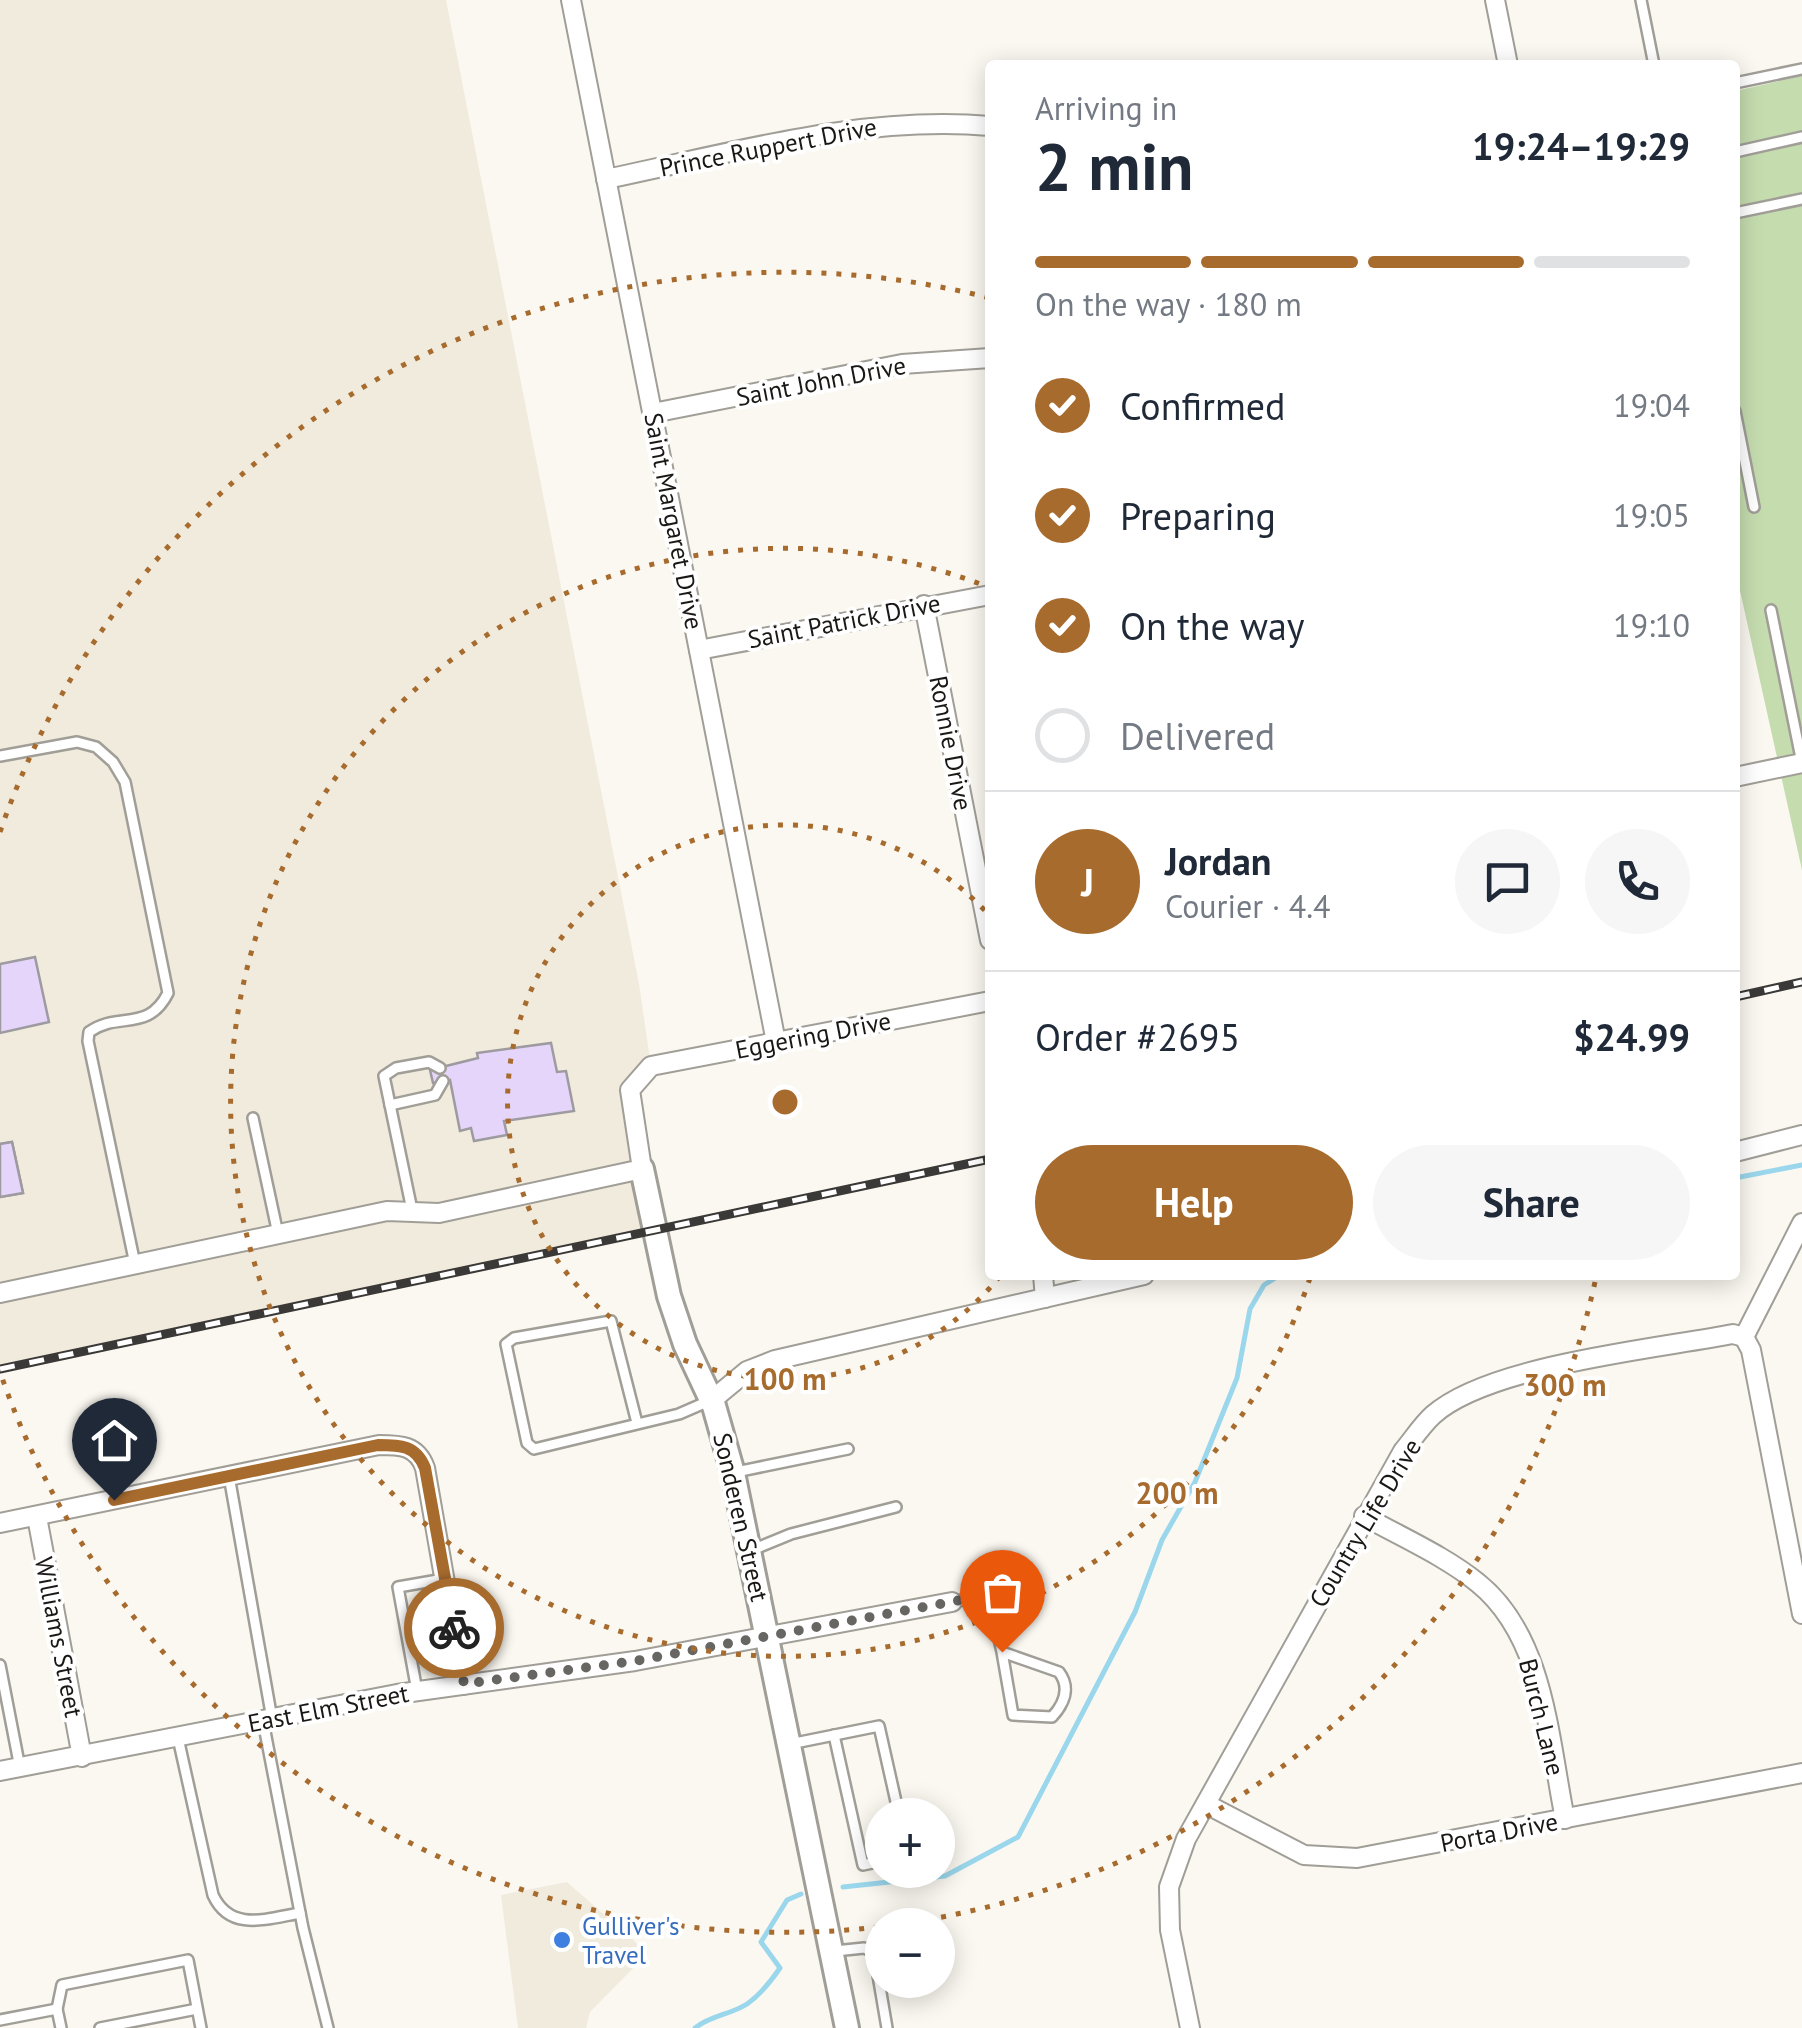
<!DOCTYPE html>
<meta charset="utf-8">
<style>
body{margin:0;font-family:"PT Sans",sans-serif;background:#f6f6f7;color:#1f2937;height:100vh;display:flex;flex-direction:column;font-size:38px;white-space:nowrap}
*{box-sizing:border-box;margin:0}
p{font-size:32px;color:#747a83}
.icon{flex:none;width:55px;height:55px;fill:none;stroke:currentColor;stroke-width:2;stroke-linecap:round;stroke-linejoin:round}
.map{position:relative;flex:1;overflow:hidden}
.details{position:absolute;left:985px;top:60px;width:755px;height:1220px;display:flex;flex-direction:column;background:#fff;border-radius:10px;box-shadow:0 5px 25px #0003}
.details>*{flex:none}
.tools{position:absolute;left:865px;top:1798px;display:grid;gap:20px}
.tools a{display:grid;place-items:center;width:90px;height:90px;border-radius:50%;background:#fff;box-shadow:0 5px 25px #0003;font-size:50px}
.pin{position:absolute;display:grid;place-items:center;width:85px;height:85px;color:#fff;margin:-102px -42px;border-radius:50% 50% 50% 0;rotate:-45deg;box-shadow:0 0 10px #0007}
.pin .icon{rotate:45deg}
.courier{position:absolute;display:grid;place-items:center;width:100px;height:100px;margin:-50px;border:8px solid #a76b2e;border-radius:50%;background:#fff;color:#222;box-shadow:0 2px 12px #0007}
.summary em{font-style:normal;font-weight:800}
.summary div{display:flex;flex-direction:column-reverse}
.summary{display:flex;align-items:center;justify-content:space-between;height:170px;padding:0 50px}
h1{font-size:65px;font-weight:800;line-height:75px}
.bar{display:grid;grid-template-columns:repeat(4,1fr);gap:15px 10px;align-content:center;height:120px;padding:0 50px}
.bar i{height:12px;border-radius:8px;background:#e0e1e3}
.bar .selected{background:#a76b2e}
.bar p{grid-column:span 4}
.line{display:flex;align-items:center;gap:25px;padding:0 50px;border-top:2px solid #e0e1e3}
.line div{flex:1}
.round{display:grid;place-items:center;flex:none;width:105px;height:105px;border-radius:52px;background:#f6f6f7}
ol{padding:0 50px;list-style:none}
li{display:flex;align-items:center;gap:30px;height:110px}
li p{margin-inline-start:auto}
li .icon{padding:10px;border-radius:50%;background:#a76b2e;color:#fff;stroke-width:4}
li:last-child{color:#747a83}
li i{width:55px;height:55px;border:5px solid #e0e1e3;border-radius:50%}
.primary-button{display:flex;gap:20px;margin-top:auto;padding:20px 50px}
.primary-button a{flex:1;height:115px;border-radius:60px;background:#a76b2e;color:#fff;font-size:40px;font-weight:800;line-height:115px;text-align:center}
.primary-button a+a{background:#f6f6f7;color:#1f2937}
.map>svg:first-child{display:block}
</style>
<div class="map">
<svg width="1802" height="2028" viewBox="0 0 1802 2028">
<rect width="100%" height="100%" fill="#fbf8f1"/>
<g fill="#f1ebdd">
<path d="M0,0h446l193,984 12,82 -21,24 24,140 -654,139z"/>
<path d="M567,1882l81,71 -58,59 -4,16h-68l-17,-133z"/>
</g>
<path fill="#c5dcaf" d="M1802,76v794l-67,-302v-477z"/>
<g fill="none" stroke-linecap="round" stroke-linejoin="round">
<g stroke="#9bd7ec" stroke-width="5">
<path d="M1735,1178l67,-13"/>
<path d="M843,1887l102,-11 73,-39 117,-225 27,-72 33,-58 42,-104 13,-69 14,-24 16,-10"/>
<path d="M695,2028c16,-13 35,-13 52,-24 13,-9 24,-23 33,-36l-19,-26 26,-42 14,-6"/>
</g>
</g>
<g fill="#e6d5fa" stroke="#9d9aa0" stroke-width="2.5">
<path d="M35,957l14,65 -49,11v-69z"/>
<path d="M551,1043l6,29 9,-1 8,40 -70,10 3,14 -33,6 -3,-13 -11,3 -10,-51 -17,3 -3,-13 48,-12 -1,-5z"/>
<path d="M12,1142l11,51 -23,4v-53z"/>
<path d="M12,1142l11,51 -23,4v-53z"/>
</g>
<g fill="none" stroke-linecap="round" stroke-linejoin="round">
<g stroke="#a09e97" stroke-width="14">
<g id="service">
<path d="M1641,0l13,65"/>
<path d="M1735,83l67,-14"/>
<path d="M1735,152l67,-15"/>
<path d="M1735,213l67,-14"/>
<path d="M1735,411l19,96"/>
<path d="M1771,610l31,153"/>
<path d="M0,756l77,-14 19,5 17,15 12,20 43,211c-20,40 -50,18 -79,39l-1,9 47,223"/>
<path d="M390,1105l45,-10 8,-14"/>
<path d="M253,1118l25,116"/>
<path d="M412,1210l-28,-134 12,-8 33,-6 11,6"/>
<path d="M637,1423l-26,-102 -97,17 -8,6 21,99 7,6 145,-35 30,-13"/>
<path d="M736,1472l112,-23"/>
<path d="M229,1476l43,243"/>
<path d="M752,1550l39,-16 105,-27"/>
<path d="M952,1602l37,-7 13,57 57,20c12,16 5,32 -7,45l-39,-2 -11,-63"/>
<path d="M0,1665l20,103"/>
<path d="M417,1691l-19,-104 46,-8"/>
<path d="M263,1721l40,207 25,100"/>
<path d="M834,1735l29,130 19,-4"/>
<path d="M178,1738l35,157c17,37 53,24 87,18"/>
<path d="M790,1744l89,-18 20,89"/>
<path d="M835,1951l29,-3 10,4 13,76"/>
<path d="M57,2009l5,-24 126,-25 13,68"/>
<path d="M0,2020l57,-11 4,19"/>
<path d="M100,2028l97,-19"/>
</g>
</g>
<g stroke="#a09e97" stroke-width="22">
<g id="minor">
<path d="M571,0l205,1042"/>
<path d="M1495,0l13,65"/>
<path d="M606,179c127,-26 254,-64 384,-53"/>
<path d="M653,413l249,-49 88,-6"/>
<path d="M924,605l66,335"/>
<path d="M699,650l291,-55"/>
<path d="M1735,777l67,-14"/>
<path d="M1735,1152l67,-17"/>
<path d="M1043,1275l2,23"/>
<path d="M0,1293l387,-82 52,2 203,-44 -12,-79 21,-24 339,-65"/>
<path d="M1744,1337l7,13 51,264"/>
<path d="M1744,1337l58,-114"/>
<path d="M712,1400l35,-29 28,-11 369,-85"/>
<path d="M1364,1516c37,21 81,40 114,67 67,54 71,158 87,236"/>
<path d="M37,1517l45,240"/>
<path d="M0,1523l379,-78c21,0 38,0 46,23l38,217"/>
<path d="M0,1771l397,-77 238,-33 317,-59"/>
<path d="M1206,1804l98,51 53,3 445,-85"/>
<path d="M1190,2028l-20,-98 -1,-43 17,-48 217,-388c10,-12 19,-26 30,-36 56,-50 223,-66 300,-81l11,3"/>
</g>
</g>
<g stroke="#a09e97" stroke-width="28">
<path id="tertiary" d="M642,1169l27,127 16,48 29,62 19,67 114,555"/>
</g>
<use href="#service" stroke="#fff" stroke-width="9"/>
<use href="#minor" stroke="#fff" stroke-width="18"/>
<use href="#tertiary" stroke="#fff" stroke-width="22"/>
<g stroke="#3b3937" stroke-width="9">
<g id="rail">
<path d="M1735,997l67,-15"/>
<path d="M0,1369l990,-210"/>
</g>
</g>
<use href="#rail" stroke="#fff" stroke-width="5" stroke-dasharray="15" stroke-linecap="butt"/>
</g>
<g fill="none" stroke-linecap="round" stroke-linejoin="round">
<path stroke="#686663" stroke-width="10" stroke-dasharray="0 18" d="M454,1628l10,56 171,-23 353,-66 14,57"/>
<path stroke="#a76b2e" stroke-width="12" d="M114,1500l264,-55c22,0 38,0 47,23l29,160"/>
</g>
<g fill="none" stroke="#a76b2e" stroke-width="5" stroke-dasharray="5 10">
<path d="M1000 1276A277 277 0 1 1 989 915"/>
<path d="M1310 1278A554 554 0 1 1 988 587"/>
<path d="M1595 1282A830 830 0 0 1 893 1925M879 1927A830 830 0 0 1 0 1372M0 832A830 830 0 0 1 986 297"/>
</g>
<circle fill="#3f7fe0" stroke="#fff" stroke-width="4" cx="562" cy="1940" r="10"/>
<g text-anchor="middle" stroke-width="8" stroke-linejoin="round" paint-order="stroke">
<g font-size="25" fill="#191816" stroke="#fff">
<text transform="translate(768 147) rotate(-11)" y="9">Prince Ruppert Drive</text>
<text transform="translate(821 381) rotate(-11)" y="9">Saint John Drive</text>
<text transform="translate(674 521) rotate(79)" y="9">Saint Margaret Drive</text>
<text transform="translate(844 621) rotate(-11)" y="9">Saint Patrick Drive</text>
<text transform="translate(951 743) rotate(79)" y="9">Ronnie Drive</text>
<text transform="translate(813 1035) rotate(-11)" y="9">Eggering Drive</text>
<text transform="translate(741 1517) rotate(77)" y="9">Sonderen Street</text>
<text transform="translate(1365 1523) rotate(-59)" y="9">Country Life Drive</text>
<text transform="translate(59 1637) rotate(79)" y="9">Williams Street</text>
<text transform="translate(328 1708) rotate(-11)" y="9">East Elm Street</text>
<text transform="translate(1542 1717) rotate(76)" y="9">Burch Lane</text>
<text transform="translate(1499 1832) rotate(-11)" y="9">Porta Drive</text>
</g>
<g font-size="25" fill="#366cbe" stroke="#fff" text-anchor="start">
<text x="582" y="1935">Gulliver's<tspan x="582" dy="29">Travel</tspan></text>
</g>
</g>
<circle cx="785" cy="1102" r="15" fill="#a76b2e" stroke="#fff" stroke-width="5"/>
<g font-size="30" text-anchor="middle" font-weight="bold" fill="#a76b2e" stroke="#fff" stroke-width="8" stroke-linejoin="round" paint-order="stroke">
<text x="785" y="1390">100 m</text>
<text x="1565" y="1396">300 m</text>
<text x="1177" y="1504">200 m</text>
</g>
</svg>
<div class="tools">
<a>+</a>
<a>−</a>
</div>
<div class="pin" style="left:1002px;top:1652px;background:#ea580c"><svg class="icon" aria-label="bag" viewBox="0 0 24 24"><path d="M5 8h14l-1 12H6zM9 8a3 3 0 0 1 6 0"/></svg></div>
<div class="pin" style="left:114px;top:1500px;background:#1f2937"><svg class="icon" aria-label="home" viewBox="0 0 24 24"><path d="M3 11l9-7 9 7M6 9v11h12V9"/></svg></div>
<div class="courier" style="left:454px;top:1628px"><svg class="icon" aria-label="bike" viewBox="0 0 24 24"><circle cx="6" cy="16" r="4"/><circle cx="18" cy="16" r="4"/><path d="M6 16l4-8h5l3 8M10 8l3 8H6M13 5h3"/></svg></div>
<section class="details">
<div class="summary"><div><h1>2 min</h1><p>Arriving in</p></div><em>19:24–19:29</em></div>
<div class="bar"><i class="selected"></i><i class="selected"></i><i class="selected"></i><i></i><p>On the way · 180 m</p></div>
<ol>
<li><svg class="icon" aria-label="check" viewBox="0 0 24 24"><path d="M5 12l5 5 9-10"/></svg>Confirmed<p>19:04</p></li>
<li><svg class="icon" aria-label="check" viewBox="0 0 24 24"><path d="M5 12l5 5 9-10"/></svg>Preparing<p>19:05</p></li>
<li><svg class="icon" aria-label="check" viewBox="0 0 24 24"><path d="M5 12l5 5 9-10"/></svg>On the way<p>19:10</p></li>
<li><i></i>Delivered</li>
</ol>
<div class="line" style="height:180px"><b class="round" style="background:#a76b2e;color:#fff">J</b><div><b>Jordan</b><p>Courier · 4.4</p></div><a class="round"><svg class="icon" aria-label="chat" viewBox="0 0 24 24"><path d="M4 5h16v11H9l-5 4z"/></svg></a><a class="round"><svg class="icon" aria-label="phone" viewBox="0 0 24 24"><path d="M5 4h4l2 5-3 2q2 4 5 5l2-3 5 2v4C11 20 4 13 5 4z"/></svg></a></div>
<div class="line" style="height:130px"><div>Order #2695</div><b>$24.99</b></div>
<div class="primary-button"><a>Help</a><a>Share</a></div>
</section>
</div>
